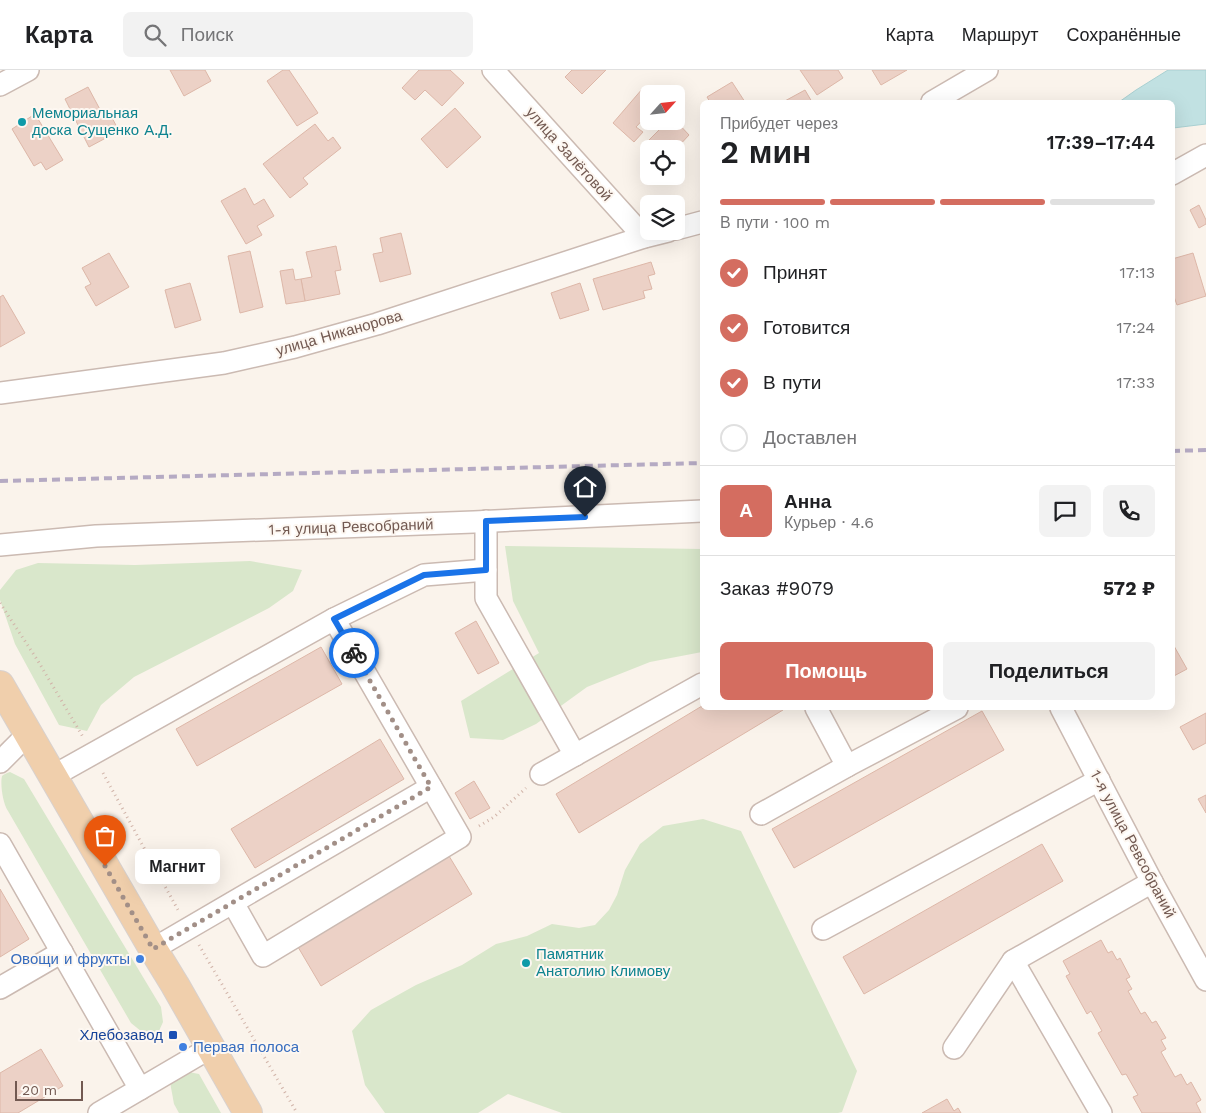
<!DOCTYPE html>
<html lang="ru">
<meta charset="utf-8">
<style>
body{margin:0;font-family:"Work Sans",sans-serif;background:#f2f2f2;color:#202124;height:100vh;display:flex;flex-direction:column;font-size:19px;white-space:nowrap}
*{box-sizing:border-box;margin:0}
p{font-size:16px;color:#757577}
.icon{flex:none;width:28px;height:28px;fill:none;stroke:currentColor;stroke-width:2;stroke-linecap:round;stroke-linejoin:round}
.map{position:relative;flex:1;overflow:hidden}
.side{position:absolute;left:700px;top:30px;width:475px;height:610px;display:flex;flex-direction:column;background:#fff;border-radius:8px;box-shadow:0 5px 20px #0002}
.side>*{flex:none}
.needle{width:32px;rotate:63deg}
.controls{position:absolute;left:640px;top:15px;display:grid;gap:10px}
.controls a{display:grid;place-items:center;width:45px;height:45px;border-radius:8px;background:#fff;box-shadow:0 5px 20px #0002;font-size:25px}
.scale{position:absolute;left:15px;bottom:12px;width:68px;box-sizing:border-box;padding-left:5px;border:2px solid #725951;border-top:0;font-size:14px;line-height:18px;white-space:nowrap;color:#725951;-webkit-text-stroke:4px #fdf7f1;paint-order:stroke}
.pin{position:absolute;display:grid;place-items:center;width:42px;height:42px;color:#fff;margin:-51px -21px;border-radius:50% 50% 50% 0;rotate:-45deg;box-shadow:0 0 5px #0007}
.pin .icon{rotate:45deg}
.courier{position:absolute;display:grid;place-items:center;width:50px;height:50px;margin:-25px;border:4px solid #1a73e8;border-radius:50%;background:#fff;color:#222;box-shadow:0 1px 6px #0007}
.bubble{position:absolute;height:35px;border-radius:8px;background:#fff;box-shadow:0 5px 20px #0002;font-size:16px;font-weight:600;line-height:35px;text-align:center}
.summary em{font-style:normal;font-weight:600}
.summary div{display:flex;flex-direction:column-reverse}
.summary{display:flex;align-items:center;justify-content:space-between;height:85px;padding:0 20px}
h1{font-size:32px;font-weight:600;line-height:38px}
.bar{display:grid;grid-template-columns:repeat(4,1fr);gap:8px 5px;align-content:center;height:60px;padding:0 20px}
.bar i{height:6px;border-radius:4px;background:#e0e0e0}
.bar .selected{background:#d46d60}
.bar p{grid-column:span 4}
.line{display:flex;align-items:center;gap:12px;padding:0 20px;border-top:1px solid #e0e0e0}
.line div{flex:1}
.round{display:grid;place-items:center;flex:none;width:52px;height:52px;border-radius:8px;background:#f2f2f2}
ol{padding:0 20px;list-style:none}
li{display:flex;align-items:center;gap:15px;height:55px}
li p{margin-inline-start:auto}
li .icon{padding:5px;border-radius:50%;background:#d46d60;color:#fff;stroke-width:4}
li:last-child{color:#757577}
li i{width:28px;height:28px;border:2px solid #e0e0e0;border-radius:50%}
.button{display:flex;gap:10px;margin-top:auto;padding:10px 20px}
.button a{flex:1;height:58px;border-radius:8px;background:#d46d60;color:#fff;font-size:20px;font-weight:600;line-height:58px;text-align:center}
.button a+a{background:#f2f2f2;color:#202124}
header{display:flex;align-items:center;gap:30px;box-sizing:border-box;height:70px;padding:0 25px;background:#fff;border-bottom:1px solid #e0e0e0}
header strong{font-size:24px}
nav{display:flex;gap:28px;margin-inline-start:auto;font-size:18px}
.search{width:350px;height:45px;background:#f2f2f2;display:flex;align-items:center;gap:12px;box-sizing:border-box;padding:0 18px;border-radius:8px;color:#757577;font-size:19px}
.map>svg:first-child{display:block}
</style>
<header>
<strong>Карта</strong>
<div class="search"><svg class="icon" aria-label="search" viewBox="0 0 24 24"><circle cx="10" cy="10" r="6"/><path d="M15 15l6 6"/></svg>Поиск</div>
<nav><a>Карта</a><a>Маршрут</a><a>Сохранённые</a></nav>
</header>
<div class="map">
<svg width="1206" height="1043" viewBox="0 0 1206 1043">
<rect width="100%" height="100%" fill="#faf3eb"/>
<g fill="#d9e7cb">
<path d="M505,476l197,3v103l-52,10 -63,25 -51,37 -33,16 -33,-2 -9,-37 78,-48 -26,-52z"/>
<path d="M250,491l52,9 -9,21 -24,17 -135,69 -33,28 -14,26 -28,-6 -44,-81 -15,-44v-10l16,-20 22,-7 97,2z"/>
<path d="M10,702l14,7 137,228 2,15 -4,9 -12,5 -16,-13 -123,-212c-5,-7 -8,-27 -6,-35 2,-2 5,-3 8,-4z"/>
<path d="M703,749l38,12 116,240 -15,41 -4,1h-276l-54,-19 -30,19h-93l-20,-28 -13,-54 19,-21 45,-25 46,-20 34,-21 31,-8 25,-12 27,4 16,-3 14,-15 8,-15 8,-25 15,-26 23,-18z"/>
<path d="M183,1001l16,3 22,39h-42l-5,-9 -4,-22z"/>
</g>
<path fill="#c1e1e2" stroke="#a9d0d2" d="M1168,0h38v54l-33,4 -1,-26h-53l17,-12z"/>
<g fill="#ecd1c6" stroke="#ddb7a8">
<path d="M170,0h35l6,11 -27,15z"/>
<path d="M283,0h6l29,43 -21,13 -30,-45z"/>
<path d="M419,0h31l14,13 -22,23 -17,-16 -10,10 -13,-12z"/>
<path d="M572,0h34l-24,24 -17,-17z"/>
<path d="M800,0h38l5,8 -26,17z"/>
<path d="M872,0h35l-26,15z"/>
<path d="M732,12l13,20h-35l-3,-5z"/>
<path d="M88,17l16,30 6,-3 9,17 -30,16 -24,-48z"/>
<path d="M643,18l7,6 -1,19 -13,14 7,5 -9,10 -21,-19z"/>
<path d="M805,20l7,12h-29z"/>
<path d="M455,38l26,29 -34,31 -26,-29z"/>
<path d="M35,44l28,46 -17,10 -5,-8 -7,4 -22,-37z"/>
<path d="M668,51h8l13,14 -13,14 -27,1 -5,-5z"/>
<path d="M315,54l13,17 5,-4 8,11 -38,30 5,6 -18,14 -27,-34z"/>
<path d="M245,118l9,17 10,-6 10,17 -17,10 5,9 -16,9 -25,-43z"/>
<path d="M1199,135l7,15v4l-7,4 -9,-18z"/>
<path d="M401,163l10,41 -31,8 -7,-28 10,-2 -3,-14z"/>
<path d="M336,176l5,24 -6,1 5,23 -35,7 -4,-22 11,-2 -6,-25z"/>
<path d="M250,181l13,56 -23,6 -12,-57z"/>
<path d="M109,183l20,34 -33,19 -11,-19 6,-3 -9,-16z"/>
<path d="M1193,183l13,43 -29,9 -5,-14v-32z"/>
<path d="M651,192l4,12 -7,2 4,13 -9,2 2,7 -42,12 -10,-31z"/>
<path d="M293,199l2,11 6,-1 4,22 -19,3 -6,-33z"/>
<path d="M190,213l11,37 -26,8 -10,-38z"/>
<path d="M580,213l9,27 -29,9 -9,-26z"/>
<path d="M3,225l22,38 -25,14v-50z"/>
<path d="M476,551l23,42 -21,11 -23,-41z"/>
<path d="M1174,576l13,23 -15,8v-30z"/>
<path d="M321,577l21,37 -145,82 -21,-37z"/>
<path d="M702,636v2h80l1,2 -204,123 -23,-39z"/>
<path d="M982,641l22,39 -210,118 -22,-39z"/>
<path d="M1206,643v30l-13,7 -13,-23z"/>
<path d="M380,669l24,40 -149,89 -24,-39z"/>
<path d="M474,711l16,27 -20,11 -15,-26z"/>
<path d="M1206,725v18l-8,-14z"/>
<path d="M1042,774l21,37 -199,113 -21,-37z"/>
<path d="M449,786l23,38 -151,92 -23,-39z"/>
<path d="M0,819l29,50 -29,18z"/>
<path d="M1101,870l7,13 4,-2 5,9 3,-2 10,19 -4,2 6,10 -4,2 13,23 4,-2 7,11 4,-2 10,17 -5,2 5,9 -5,3 14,25 6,-3 6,11 4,-3 10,18 -5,3 5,10h-59l-9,-16 5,-2 -12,-21 -4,1 -24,-42 4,-2 -11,-20 -4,3 -21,-38 4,-2 -7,-13z"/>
<path d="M41,979l22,37 -45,27h-18v-40z"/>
<path d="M947,1029l7,12 4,-3 3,5h-39z"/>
</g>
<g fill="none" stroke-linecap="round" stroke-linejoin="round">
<g stroke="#cbbab2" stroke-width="24">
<g id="minor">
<path d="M493,0l151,167"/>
<path d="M0,15l28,-15"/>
<path d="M932,32l55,-32"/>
<path d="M1172,104l34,-19"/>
<path d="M676,159l26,-7"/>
<path d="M0,323l224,-30 71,-16 82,-23 267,-87 24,-6"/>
<path d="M486,451v77l89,157"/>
<path d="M0,475l96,-9 378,-14 228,-11"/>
<path d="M334,549l90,-44 62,-5"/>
<path d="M1061,638l91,174 54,98"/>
<path d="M0,692l28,-28"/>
<path d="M847,696l110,-58"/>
<path d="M541,704l161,-90"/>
<path d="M53,706l281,-157 126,218 -197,119 -30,-53"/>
<path d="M761,744l86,-48 -31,-58"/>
<path d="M0,774l140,245"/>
<path d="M823,859l276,-149"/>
<path d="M153,879l278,-162"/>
<path d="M1013,891l88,152"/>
<path d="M0,918l62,-36"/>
<path d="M954,978l59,-87 139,-79"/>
<path d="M99,1043l111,-65"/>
</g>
</g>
<g stroke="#d8d1ce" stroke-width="30">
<path id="major" d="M0,615l153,264 22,36 73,128"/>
</g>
<g stroke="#d1b4a9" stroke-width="3" stroke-dasharray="1 4" stroke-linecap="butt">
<path d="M0,533l38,58 45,76"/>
<path d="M103,703l75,137"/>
<path d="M479,756l15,-9 32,-29"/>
<path d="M199,875l98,168"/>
</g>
<use href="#minor" stroke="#fff" stroke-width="21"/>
<use href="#major" stroke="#f0cfac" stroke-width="28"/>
<g stroke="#b5aac3" stroke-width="4" stroke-dasharray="8 5" stroke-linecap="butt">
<path d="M1172,381l34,-1"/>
<path d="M0,411l702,-18"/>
</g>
</g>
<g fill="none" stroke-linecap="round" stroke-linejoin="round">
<path stroke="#a28f87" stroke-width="5" stroke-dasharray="0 9" d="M105,796l48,83 278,-162 -77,-134"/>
<path stroke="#1a73e8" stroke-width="6" d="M354,583l-20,-34 90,-44 62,-5v-49l99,-4"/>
</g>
<g fill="#0f9aa8" stroke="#fdf7f1" stroke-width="2">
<circle cx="22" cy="52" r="5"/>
<circle cx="526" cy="893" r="5"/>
</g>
<g fill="#3f7fe0" stroke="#fdf7f1" stroke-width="2">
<circle cx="140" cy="889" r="5"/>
<circle cx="183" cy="977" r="5"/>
</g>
<rect fill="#1a4fb4" stroke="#fdf7f1" stroke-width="2" x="168" y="960" width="10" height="10" rx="2.5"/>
<g text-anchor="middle" stroke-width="4" stroke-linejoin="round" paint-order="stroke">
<g font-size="15" fill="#0d838f" stroke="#fdf7f1" text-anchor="start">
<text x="32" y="48">Мемориальная<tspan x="32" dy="17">доска Сущенко А.Д.</tspan></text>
<text x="536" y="889">Памятник<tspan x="536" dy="17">Анатолию Климову</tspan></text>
</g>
<g font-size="15" fill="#725951" stroke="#fdf7f1">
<text transform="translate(569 84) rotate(48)" y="5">улица Залётовой</text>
<text transform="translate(339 263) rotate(-16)" y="5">улица Никанорова</text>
<text transform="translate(351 457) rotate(-2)" y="5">1-я улица Ревсобраний</text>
<text transform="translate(1133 774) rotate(62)" y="5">1-я улица Ревсобраний</text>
</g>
<g font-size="15" fill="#366cbe" stroke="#fdf7f1" text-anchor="end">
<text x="130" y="894">Овощи и фрукты</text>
<text x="193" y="982" text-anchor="start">Первая полоса</text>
</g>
<g font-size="15" fill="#164399" stroke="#fdf7f1" text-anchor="end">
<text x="163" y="970">Хлебозавод</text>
</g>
</g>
</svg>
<div class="controls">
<a><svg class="needle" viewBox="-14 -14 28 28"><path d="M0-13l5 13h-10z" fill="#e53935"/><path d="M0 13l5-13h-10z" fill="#757577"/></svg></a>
<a><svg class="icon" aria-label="locate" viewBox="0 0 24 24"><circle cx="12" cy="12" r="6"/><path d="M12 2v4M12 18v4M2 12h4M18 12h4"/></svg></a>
<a><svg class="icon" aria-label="layers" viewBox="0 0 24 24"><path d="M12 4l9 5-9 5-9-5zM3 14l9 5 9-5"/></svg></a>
</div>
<div class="scale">20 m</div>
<div class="pin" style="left:105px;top:796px;background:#ea580c"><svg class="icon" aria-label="bag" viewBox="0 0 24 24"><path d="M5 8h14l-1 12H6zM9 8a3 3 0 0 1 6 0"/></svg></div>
<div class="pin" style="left:585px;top:447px;background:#1f2937"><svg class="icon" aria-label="home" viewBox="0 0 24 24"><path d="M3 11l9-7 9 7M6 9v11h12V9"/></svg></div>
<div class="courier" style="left:354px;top:583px"><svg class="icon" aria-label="bike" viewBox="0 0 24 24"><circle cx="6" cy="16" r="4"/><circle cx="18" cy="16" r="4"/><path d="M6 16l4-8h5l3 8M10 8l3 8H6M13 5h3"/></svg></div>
<div class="bubble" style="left:135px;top:779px;width:85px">Магнит</div>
<section class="side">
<div class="summary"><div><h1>2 мин</h1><p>Прибудет через</p></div><em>17:39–17:44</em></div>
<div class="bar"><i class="selected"></i><i class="selected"></i><i class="selected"></i><i></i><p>В пути · 100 m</p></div>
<ol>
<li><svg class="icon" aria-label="check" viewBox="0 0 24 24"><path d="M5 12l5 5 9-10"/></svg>Принят<p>17:13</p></li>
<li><svg class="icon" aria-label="check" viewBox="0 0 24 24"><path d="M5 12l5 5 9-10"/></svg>Готовится<p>17:24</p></li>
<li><svg class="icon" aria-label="check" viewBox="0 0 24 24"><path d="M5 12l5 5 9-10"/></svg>В пути<p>17:33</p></li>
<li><i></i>Доставлен</li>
</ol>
<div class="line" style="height:90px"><b class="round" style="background:#d46d60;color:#fff">А</b><div><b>Анна</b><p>Курьер · 4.6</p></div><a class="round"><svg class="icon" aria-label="chat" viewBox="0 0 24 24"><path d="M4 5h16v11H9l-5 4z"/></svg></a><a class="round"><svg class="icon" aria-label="phone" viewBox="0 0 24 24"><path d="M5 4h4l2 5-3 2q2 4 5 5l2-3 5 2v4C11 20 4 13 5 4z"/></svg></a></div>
<div class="line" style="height:65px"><div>Заказ #9079</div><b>572 ₽</b></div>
<div class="button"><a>Помощь</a><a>Поделиться</a></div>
</section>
</div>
